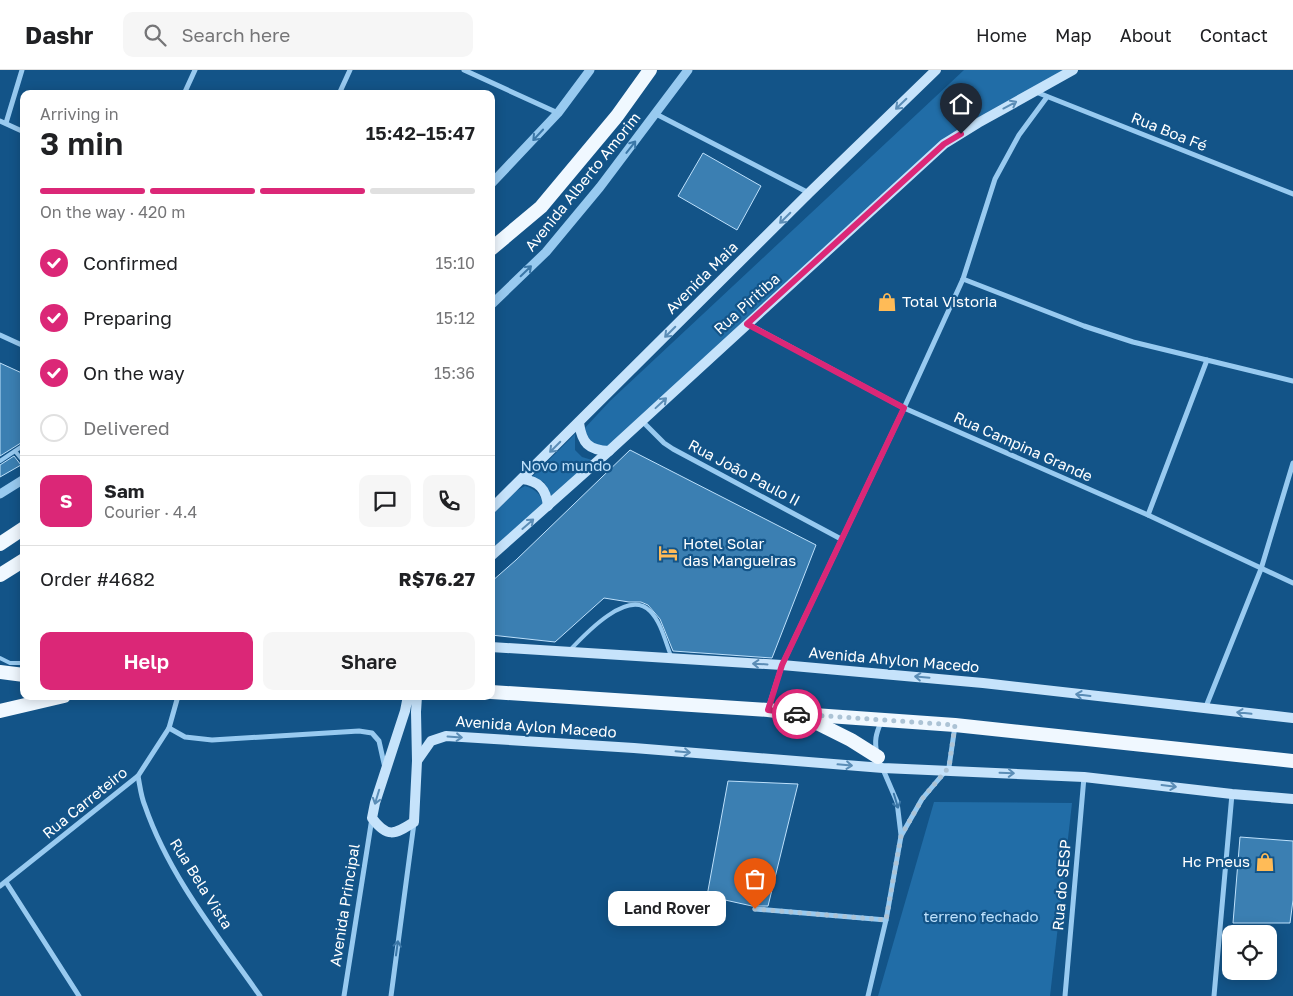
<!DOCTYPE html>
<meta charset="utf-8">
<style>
body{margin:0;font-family:"Golos Text",sans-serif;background:#f6f6f6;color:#202124;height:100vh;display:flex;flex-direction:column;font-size:19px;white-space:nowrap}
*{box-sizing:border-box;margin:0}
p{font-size:16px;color:#757577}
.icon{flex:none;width:28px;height:28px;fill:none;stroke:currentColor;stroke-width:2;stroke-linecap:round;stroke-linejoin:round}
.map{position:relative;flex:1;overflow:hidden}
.panel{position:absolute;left:20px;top:20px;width:475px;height:610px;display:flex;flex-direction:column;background:#fff;border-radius:10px;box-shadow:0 2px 12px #0003}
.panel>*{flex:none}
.fabs{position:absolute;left:1222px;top:855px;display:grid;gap:10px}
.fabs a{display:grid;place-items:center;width:55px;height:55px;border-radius:10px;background:#fff;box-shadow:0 2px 12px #0003;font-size:25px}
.pin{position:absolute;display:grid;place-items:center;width:42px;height:42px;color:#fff;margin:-51px -21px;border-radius:50% 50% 50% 0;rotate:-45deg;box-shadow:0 0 5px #0007}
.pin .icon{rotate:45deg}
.courier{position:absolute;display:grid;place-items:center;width:50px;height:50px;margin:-25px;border:4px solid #db2777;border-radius:50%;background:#fff;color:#222;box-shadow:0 1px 6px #0007}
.bubble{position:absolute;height:35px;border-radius:10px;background:#fff;box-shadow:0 2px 12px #0003;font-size:16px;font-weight:600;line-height:35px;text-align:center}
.head em{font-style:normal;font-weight:600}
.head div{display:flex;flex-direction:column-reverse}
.head{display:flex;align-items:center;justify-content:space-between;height:85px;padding:0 20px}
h1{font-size:32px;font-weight:600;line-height:38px}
.bar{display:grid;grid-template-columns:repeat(4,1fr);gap:8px 5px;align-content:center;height:60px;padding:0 20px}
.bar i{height:6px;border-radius:4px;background:#e0e0e0}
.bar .selected{background:#db2777}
.bar p{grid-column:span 4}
.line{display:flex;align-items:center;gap:12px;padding:0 20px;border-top:1px solid #e0e0e0}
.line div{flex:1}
.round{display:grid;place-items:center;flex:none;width:52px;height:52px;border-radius:10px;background:#f6f6f6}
ol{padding:0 20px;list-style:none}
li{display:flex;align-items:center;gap:15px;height:55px}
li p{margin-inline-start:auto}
li .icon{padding:5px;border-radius:50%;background:#db2777;color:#fff;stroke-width:4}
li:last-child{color:#757577}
li i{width:28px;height:28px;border:2px solid #e0e0e0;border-radius:50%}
.cta{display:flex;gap:10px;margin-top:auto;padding:10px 20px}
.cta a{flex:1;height:58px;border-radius:10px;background:#db2777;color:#fff;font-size:20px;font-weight:600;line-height:58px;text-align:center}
.cta a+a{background:#f6f6f6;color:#202124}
header{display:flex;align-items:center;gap:30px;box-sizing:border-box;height:70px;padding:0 25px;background:#fff;border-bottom:1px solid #e0e0e0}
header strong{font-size:24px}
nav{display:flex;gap:28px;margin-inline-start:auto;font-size:18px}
.search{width:350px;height:45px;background:#f6f6f6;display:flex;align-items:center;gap:12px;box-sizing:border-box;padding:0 18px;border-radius:10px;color:#757577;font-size:19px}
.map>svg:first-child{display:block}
</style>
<header>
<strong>Dashr</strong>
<div class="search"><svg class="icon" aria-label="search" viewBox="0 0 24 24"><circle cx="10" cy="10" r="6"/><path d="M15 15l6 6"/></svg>Search here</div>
<nav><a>Home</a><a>Map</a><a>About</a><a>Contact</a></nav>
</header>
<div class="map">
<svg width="1293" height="926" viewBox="0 0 1293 926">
<rect width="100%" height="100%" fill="#135488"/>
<g fill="#216da7">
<path d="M964,0h106l-116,68 -350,314 -11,-4 -10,-18 27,-29z"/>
<path d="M575,364v16l7,7 10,3 -39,40 -9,-18 -12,-5z"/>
<path d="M525,416c10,3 16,8 18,18l-52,49v-37l25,-25z"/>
<path d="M934,732l138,1 -22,193h-172z"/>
</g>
<g fill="#3b7fb2" stroke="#bee1fc">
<path d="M703,83l58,33 -24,44 -59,-34z"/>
<path d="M0,293l24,11v67l-24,15z"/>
<path d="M630,380l186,95 -44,113 -99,-7 -13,-32 -12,-14 -7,-3h-12l-25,-4 -49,44 -64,-7v-53l25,-22z"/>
<path d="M14,386l7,9 -21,12v-12z"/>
<path d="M728,711l70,3 -30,122h-16l-45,-10z"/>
<path d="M1240,767l53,4v59l-3,23h-57z"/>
</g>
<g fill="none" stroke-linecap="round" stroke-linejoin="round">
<g stroke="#98caf0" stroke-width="4">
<path d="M15,381l9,11"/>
<path d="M0,391l24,-16"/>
<path d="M570,580c15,-16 58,-62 80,-39 11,11 15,30 21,45"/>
<path d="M0,588l10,5h14"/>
</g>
<g stroke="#98caf0" stroke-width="5">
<path d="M464,0l94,43"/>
<path d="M1036,22l257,102"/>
<path d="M184,24l11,-24"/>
<path d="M339,24l11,-24"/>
<path d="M656,44l153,79"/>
<path d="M0,51l24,11"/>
<path d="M6,53l16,-53"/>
<path d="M963,209l121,47 49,16 160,39"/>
<path d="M748,254l156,84 244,107 145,68"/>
<path d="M0,265l24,11"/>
<path d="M642,351l22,22 9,6 168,90"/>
<path d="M1148,445l59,-155"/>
<path d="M768,639l14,-44 122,-257 59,-129 32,-100 24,-44 28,-38"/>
<path d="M1205,639l56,-140 32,-106"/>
<path d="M169,658l16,9 27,3 147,-9 13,2 7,8 6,27"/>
<path d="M877,684c-3,-13 -1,-20 4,-32"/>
<path d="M882,697l15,35 4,33"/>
<path d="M138,706c2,10 3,21 7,30 24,70 73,130 115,190"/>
<path d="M6,812l73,114"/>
<path d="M0,816l138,-110 31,-48 9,-32"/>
<path d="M755,839l131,11"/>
<path d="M344,926l28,-178"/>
<path d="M391,926l23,-173"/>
<path d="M868,926l18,-76 15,-84 21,-37 27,-32 6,-41"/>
<path d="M1065,926l19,-219"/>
<path d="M1214,926l18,-202"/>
</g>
<g stroke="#98caf0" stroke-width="9">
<path d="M491,114l67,-71 32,-43"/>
<path d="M491,235l55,-53 54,-65 88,-117"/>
<path d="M0,424l24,-15"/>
</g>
<g stroke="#c6e3fb" stroke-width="10">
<path d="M579,353c3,20 9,27 30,28"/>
<path d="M522,409c17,2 24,10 26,27"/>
<path d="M491,439l318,-316 127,-123"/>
<path d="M491,486l118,-105 335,-307 34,-21 95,-53"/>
<path d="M491,577l291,18 201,18 310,35"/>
<path d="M408,626l-3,15 -30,92 -3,15c15,20 22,17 42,4l3,-61 -1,-49 1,-16"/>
<path d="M417,691l14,-20 15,-5 188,12 249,20 201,9 148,17 61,5"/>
</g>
<g stroke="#f0f8ff" stroke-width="14">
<path d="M491,179l50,-42 76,-91 33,-46"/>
<path d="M0,474l24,-16"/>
<path d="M0,505l24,-15"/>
<path d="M0,602l24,3"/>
<path d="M491,622l277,18 32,4 155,11 338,36"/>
<path d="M0,641l64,-15"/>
<path d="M807,648l44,22 27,17"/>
</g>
</g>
<defs><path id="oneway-shaft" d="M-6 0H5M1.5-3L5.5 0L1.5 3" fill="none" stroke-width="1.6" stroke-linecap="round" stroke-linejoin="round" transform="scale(1.25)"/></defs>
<g stroke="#5b8db6">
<use href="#oneway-shaft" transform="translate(901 34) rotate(136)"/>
<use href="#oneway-shaft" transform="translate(1010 35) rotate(-28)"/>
<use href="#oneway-shaft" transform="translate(785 148) rotate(135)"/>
<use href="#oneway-shaft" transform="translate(670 262) rotate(135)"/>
<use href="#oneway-shaft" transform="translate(661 333) rotate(-43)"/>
<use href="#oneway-shaft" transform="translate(555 377) rotate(135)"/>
<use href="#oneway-shaft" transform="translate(528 454) rotate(-41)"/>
<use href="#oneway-shaft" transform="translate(760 594) rotate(-177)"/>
<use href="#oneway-shaft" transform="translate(922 607) rotate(-175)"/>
<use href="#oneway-shaft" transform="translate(1083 625) rotate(-173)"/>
<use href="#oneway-shaft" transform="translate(1244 643) rotate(-174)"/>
<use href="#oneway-shaft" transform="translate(455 667) rotate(4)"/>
<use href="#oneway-shaft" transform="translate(683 682) rotate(5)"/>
<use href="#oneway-shaft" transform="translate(845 695) rotate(5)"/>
<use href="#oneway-shaft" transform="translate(1007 703) rotate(2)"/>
<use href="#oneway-shaft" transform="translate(1169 716) rotate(7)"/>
<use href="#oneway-shaft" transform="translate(377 727) rotate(107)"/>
</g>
<g stroke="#3b77a7">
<use href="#oneway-shaft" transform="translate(538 65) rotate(133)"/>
<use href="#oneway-shaft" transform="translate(631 77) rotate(-52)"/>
<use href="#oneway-shaft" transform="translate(526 201) rotate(-44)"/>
<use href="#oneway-shaft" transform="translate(896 731) rotate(73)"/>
<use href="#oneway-shaft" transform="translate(397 878) rotate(-82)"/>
</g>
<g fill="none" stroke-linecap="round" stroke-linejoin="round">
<path stroke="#acc3d5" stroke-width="5" stroke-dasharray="0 9" d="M755,839l131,11 15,-84 21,-37 27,-32 6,-42 -158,-11"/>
<path stroke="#db2777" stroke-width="6" d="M797,644l-29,-4 14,-45 122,-257 -157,-84 197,-180 17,-10"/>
</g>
<defs>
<g id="shop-bare" transform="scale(1.5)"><path d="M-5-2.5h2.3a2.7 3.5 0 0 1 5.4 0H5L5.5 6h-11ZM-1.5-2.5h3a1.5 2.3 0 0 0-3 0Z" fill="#ffbb57" stroke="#135488" stroke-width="2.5" paint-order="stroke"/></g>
<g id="hotel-bare" transform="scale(1.5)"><path d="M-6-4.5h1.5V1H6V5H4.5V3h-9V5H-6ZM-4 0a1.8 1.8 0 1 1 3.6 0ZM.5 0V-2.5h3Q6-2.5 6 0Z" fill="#ffbb57" stroke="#135488" stroke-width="2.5" paint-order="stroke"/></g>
</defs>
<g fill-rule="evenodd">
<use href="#shop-bare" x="887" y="232"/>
<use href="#hotel-bare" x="668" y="483"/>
<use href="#shop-bare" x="1265" y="792"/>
</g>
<g text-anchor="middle" stroke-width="4.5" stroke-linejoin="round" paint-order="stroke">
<g font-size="15" fill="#fff" stroke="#135488">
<text transform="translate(1169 62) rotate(22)" y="5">Rua Boa Fé</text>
<text transform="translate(583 112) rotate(-51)" y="5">Avenida Alberto Amorim</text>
<text transform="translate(702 208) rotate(-45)" y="5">Avenida Maia</text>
<text transform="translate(747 234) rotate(-42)" y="5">Rua Piritiba</text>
<text transform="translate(1023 377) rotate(24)" y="5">Rua Campina Grande</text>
<text transform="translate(744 403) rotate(28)" y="5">Rua João Paulo II</text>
<text transform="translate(894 590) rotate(5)" y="5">Avenida Ahylon Macedo</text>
<text transform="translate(536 657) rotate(4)" y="5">Avenida Aylon Macedo</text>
<text transform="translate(85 733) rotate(-39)" y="5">Rua Carreteiro</text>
<text transform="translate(201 814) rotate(58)" y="5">Rua Bela Vista</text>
<text transform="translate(1062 815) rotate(-85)" y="5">Rua do SESP</text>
<text transform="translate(345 835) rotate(-81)" y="5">Avenida Principal</text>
</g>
<g font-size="15" fill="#fff" stroke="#135488" text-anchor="start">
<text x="902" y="237">Total Vistoria</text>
<text x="683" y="479">Hotel Solar<tspan x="683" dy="17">das Mangueiras</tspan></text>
<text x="1250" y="797" text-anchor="end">Hc Pneus</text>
</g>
<g font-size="15" fill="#bee1fc" stroke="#135488">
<text x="566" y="401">Novo mundo</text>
<text x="981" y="852">terreno fechado</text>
</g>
</g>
</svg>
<div class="fabs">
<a><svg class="icon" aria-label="locate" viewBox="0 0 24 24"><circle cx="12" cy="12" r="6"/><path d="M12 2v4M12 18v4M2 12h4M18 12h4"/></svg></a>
</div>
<div class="pin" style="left:755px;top:839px;background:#ea580c"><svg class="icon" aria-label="bag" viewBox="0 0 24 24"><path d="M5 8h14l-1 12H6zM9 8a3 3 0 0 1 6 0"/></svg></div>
<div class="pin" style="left:961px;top:64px;background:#1f2937"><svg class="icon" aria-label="home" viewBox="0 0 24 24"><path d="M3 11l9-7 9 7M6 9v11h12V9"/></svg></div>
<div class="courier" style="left:797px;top:644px"><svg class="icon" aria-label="car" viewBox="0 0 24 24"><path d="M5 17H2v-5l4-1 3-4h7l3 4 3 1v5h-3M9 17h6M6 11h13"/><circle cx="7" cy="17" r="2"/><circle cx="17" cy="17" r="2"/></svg></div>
<div class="bubble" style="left:608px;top:821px;width:118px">Land Rover</div>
<section class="panel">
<div class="head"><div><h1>3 min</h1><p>Arriving in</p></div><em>15:42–15:47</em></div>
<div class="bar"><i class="selected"></i><i class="selected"></i><i class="selected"></i><i></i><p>On the way · 420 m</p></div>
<ol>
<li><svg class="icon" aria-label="check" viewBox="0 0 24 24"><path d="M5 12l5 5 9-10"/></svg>Confirmed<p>15:10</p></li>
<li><svg class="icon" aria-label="check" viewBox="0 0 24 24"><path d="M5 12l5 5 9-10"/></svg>Preparing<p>15:12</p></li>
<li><svg class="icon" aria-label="check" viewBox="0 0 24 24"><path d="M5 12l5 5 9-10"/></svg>On the way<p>15:36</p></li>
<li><i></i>Delivered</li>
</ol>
<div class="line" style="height:90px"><b class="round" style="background:#db2777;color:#fff">S</b><div><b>Sam</b><p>Courier · 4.4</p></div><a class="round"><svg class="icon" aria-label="chat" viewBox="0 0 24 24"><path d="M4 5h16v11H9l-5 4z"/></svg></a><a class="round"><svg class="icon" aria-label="phone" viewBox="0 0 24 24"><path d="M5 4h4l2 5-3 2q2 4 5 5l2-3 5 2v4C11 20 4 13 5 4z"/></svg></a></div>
<div class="line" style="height:65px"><div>Order #4682</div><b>R$76.27</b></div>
<div class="cta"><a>Help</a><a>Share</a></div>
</section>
</div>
